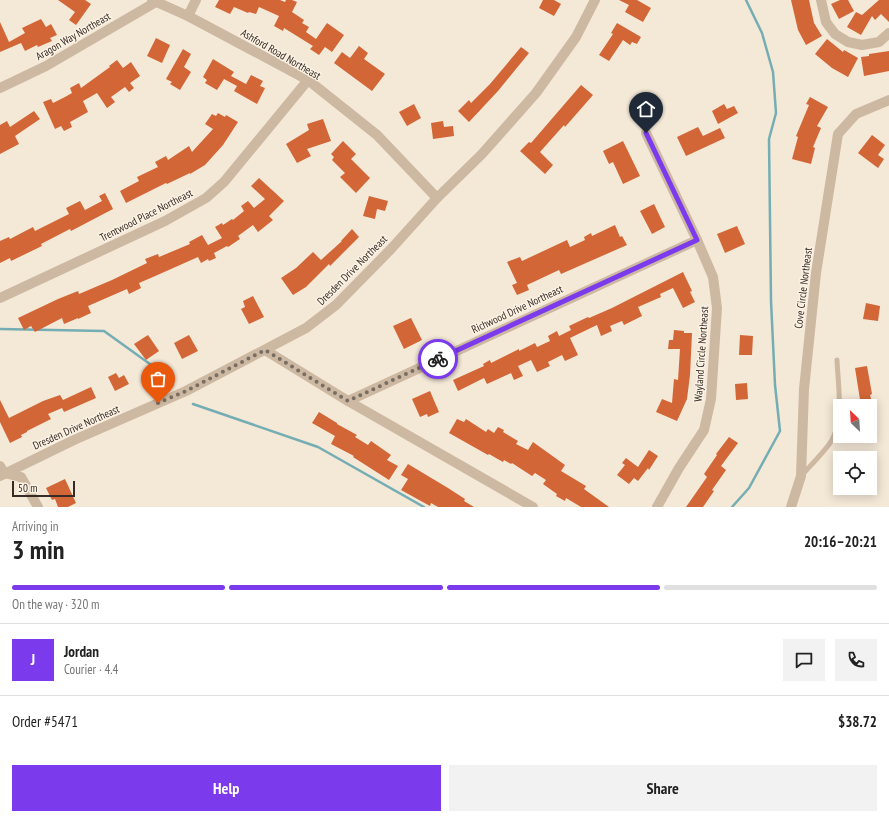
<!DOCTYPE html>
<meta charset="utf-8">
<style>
body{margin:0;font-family:"PT Sans Narrow",sans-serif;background:#f2f2f2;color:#222;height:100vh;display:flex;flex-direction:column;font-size:15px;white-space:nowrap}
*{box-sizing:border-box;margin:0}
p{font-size:13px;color:#767676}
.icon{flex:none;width:22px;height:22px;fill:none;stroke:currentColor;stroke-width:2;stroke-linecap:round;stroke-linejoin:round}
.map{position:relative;height:507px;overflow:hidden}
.drawer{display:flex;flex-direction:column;background:#fff;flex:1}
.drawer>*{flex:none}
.needle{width:26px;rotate:335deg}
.fabs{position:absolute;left:833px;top:399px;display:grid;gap:8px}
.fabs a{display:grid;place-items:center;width:44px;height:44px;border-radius:0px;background:#fff;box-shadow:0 2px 10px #0003;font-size:20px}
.scale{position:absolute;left:12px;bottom:10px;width:63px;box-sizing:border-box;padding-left:4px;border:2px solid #372c25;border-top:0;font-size:11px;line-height:14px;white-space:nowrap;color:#372c25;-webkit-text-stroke:3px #fbf2e4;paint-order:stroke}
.pin{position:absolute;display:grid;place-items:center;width:34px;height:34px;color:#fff;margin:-41px -17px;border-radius:50% 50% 50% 0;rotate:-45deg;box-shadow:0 0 4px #0007}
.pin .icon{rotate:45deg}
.courier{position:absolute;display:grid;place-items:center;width:40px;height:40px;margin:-20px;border:3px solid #7c3aed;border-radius:50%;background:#fff;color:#222;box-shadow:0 1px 5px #0007}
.head em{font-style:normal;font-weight:700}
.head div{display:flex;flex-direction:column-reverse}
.head{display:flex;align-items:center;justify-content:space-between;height:68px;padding:0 12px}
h1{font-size:26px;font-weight:700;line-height:30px}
.bar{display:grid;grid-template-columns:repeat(4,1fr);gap:6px 4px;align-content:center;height:48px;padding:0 12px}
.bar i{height:5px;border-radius:3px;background:#e0e0e0}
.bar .active{background:#7c3aed}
.bar p{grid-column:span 4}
.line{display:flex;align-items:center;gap:10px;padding:0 12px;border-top:1px solid #e0e0e0}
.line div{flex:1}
.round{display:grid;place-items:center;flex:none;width:42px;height:42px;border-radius:0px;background:#f2f2f2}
.primary-button{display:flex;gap:8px;margin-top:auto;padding:8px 12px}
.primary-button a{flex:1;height:46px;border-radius:0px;background:#7c3aed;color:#fff;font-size:16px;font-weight:700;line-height:46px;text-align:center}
.primary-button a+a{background:#f2f2f2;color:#222}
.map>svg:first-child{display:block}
</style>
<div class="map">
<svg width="889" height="507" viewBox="0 0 889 507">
<rect width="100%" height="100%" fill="#f4e8d7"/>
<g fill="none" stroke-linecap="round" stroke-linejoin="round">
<g stroke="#74adb3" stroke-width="2.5">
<path d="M0,329l104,2 64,46"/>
<path d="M193,404l125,43 106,60"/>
<path d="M732,507l17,-19 31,-57 -5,-46 -4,-84 -2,-162 7,-26 -3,-41 -11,-39 -16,-33"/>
</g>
</g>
<g fill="#d26637">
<path d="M58,0h27l6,4 -15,21 -7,-5 6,-8z"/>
<path d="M219,0h61l5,2 1,-2h6l5,2 -5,10 12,8 -2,3 7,4 -3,5 10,7 11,-16 17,12 -12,17 -7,-5 -6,8 -9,-6 3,-3 -29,-18 -1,3 -9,-5 5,-10 -20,-9 -3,7 -7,-2 -1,1 -14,-6 -4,7 -15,-7z"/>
<path d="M543,0h11l7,4 -7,12 -15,-8z"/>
<path d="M619,0h18l14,8 -8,14 -18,-10 4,-7z"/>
<path d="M791,0h18l5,23 8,13 -16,9 -8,-15z"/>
<path d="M840,0h8l6,11 -15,8 -8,-15z"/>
<path d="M879,0h10v22l-8,-8 -6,6 -3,-4 -11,19 -14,-8 9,-15 6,3z"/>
<path d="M41,19l5,8 5,-3 6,11 -7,3 2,3 -14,6 -1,-2 -12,6 -4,-8 -21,9v-30l9,20 16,-9 -3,-5z"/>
<path d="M617,23l24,14 -4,7 -5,-2 -2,3 -7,-5 -14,21 -10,-6 14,-21 -2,-1z"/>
<path d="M156,38l14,7 -8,18 -15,-7z"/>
<path d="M827,39l16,13 1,-2 14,8 -10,19 -16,-9 -17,-14z"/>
<path d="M359,46l9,7 -4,6 21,15 -13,17 -38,-28 8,-11 8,6z"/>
<path d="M521,47l8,6 -31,38 -29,31 -11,-11 11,-11 2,3 19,-19z"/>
<path d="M183,49l8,5 -7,13 7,5 -11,18 -10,-6 2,-2 -6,-3z"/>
<path d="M889,51v20l-25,5 -3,-19 8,-1v-2z"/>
<path d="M213,59l21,13 -3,4 15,8 5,-9 12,6 -3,5 5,2 -8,16 -23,-13 3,-5 -13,-7 -7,11 -12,-7 2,-3 -4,-3z"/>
<path d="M117,60l6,8 8,-6 9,14 -10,7 4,5 -5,4 -4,-5 -14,10 4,5 -8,6 -10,-15 -14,8 5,11 -18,10 2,5 -8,4 -3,-5 -6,3 -12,-27 8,-3 2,4 12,-6 7,-4 -2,-5 9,-5 2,5 29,-21 -1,-1z"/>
<path d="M581,85l12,10 -28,32 -1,-2 -24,27 13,13 -8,9 -25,-23 9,-9 2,1z"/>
<path d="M810,97l18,10 -11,19 4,2 -8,19 2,1 -4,16 -19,-5 6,-22 -2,-1 13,-31 -3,-1z"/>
<path d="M414,104l7,14 -14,8 -8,-14z"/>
<path d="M724,104l3,5 7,-3 4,7 -20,11 -6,-13z"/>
<path d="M34,111l6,8 -25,17 4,8 -19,10v-29l7,-4 3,6z"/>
<path d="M218,113l7,4 1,-2 12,7 -15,23 -18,20 -15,9v-1l-23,11 -1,-1 -40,20 -6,-12 19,-10 -2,-4 21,-10 -3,-5 11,-6 2,4 21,-14 3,6 21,-23 -8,-5 7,-10 4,2z"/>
<path d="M323,119l8,22 -24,8 4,7 -14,7 -11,-19 23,-14 -2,-6z"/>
<path d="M443,121l1,6 9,-1 1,10 -21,3 -2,-16z"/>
<path d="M698,127l5,9 17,-8 5,10 -39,18 -9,-19z"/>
<path d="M872,135l13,10 -7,10 6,4 -6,9 -20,-15z"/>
<path d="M343,141l13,13 -5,5 19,19 -14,15 -16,-16 5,-4 -13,-13 2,-3 -3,-3z"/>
<path d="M623,141l17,35 -17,8 -10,-22 -4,2 -6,-13z"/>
<path d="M259,178l25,23 -15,15 4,4 -15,12 -5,-7 -15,11 2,3 -12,8 -1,-1 -13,7 2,5 -7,3 -1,-2 -7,4 -3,-6 -45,20 -14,6 2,5 -12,6 -2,-5 -39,17 3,7 -13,6v-1l-14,6 -2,-6 -27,14 -4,-6 -7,4 -6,-12 40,-19 20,-8 1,3 33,-14 35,-17 -2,-4 13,-5 1,3 31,-13 -1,-2 13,-7 6,10 14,-7 -7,-11 7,-4 1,2 9,-6 1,1 11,-9 -3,-5 7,-5 6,7 11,-9 -14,-13z"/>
<path d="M105,193l8,16 -42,22 -1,-2 -29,15 1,2 -31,15 -1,-3 -10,5v-22l9,-4 1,2 23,-12 2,4 34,-17 -3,-6 14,-7 5,9 17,-9 -3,-5z"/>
<path d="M369,196l19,5 -3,10 -8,-2 -2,10 -12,-3z"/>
<path d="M654,204l11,23 -13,7 -12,-23z"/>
<path d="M615,225l5,12 2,-1 5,9 -66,29 -2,-4 -32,15 2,5 -12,5 -5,-10 5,-2 -10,-21 13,-5 2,4 45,-21 3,7 15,-7 -1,-3 7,-4 1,3z"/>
<path d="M737,226l8,18 -20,9 -8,-19z"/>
<path d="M352,229l7,8 -29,29 -1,-2 -23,23 -13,8 -12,-17 15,-10 17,-16 8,8 21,-19h-1z"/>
<path d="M683,272l9,19 -2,1 5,10 -12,6 -10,-20 -13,6 1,3 -23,10 4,9 -18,9 -2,-4 -12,5 2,5 -11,5 -4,-11 -27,13 8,17 -13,6 -3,-6 -14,7 2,4 -13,6 -6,-12 -13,6 5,10 -9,4 -3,-7 -24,11 -3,-6 -26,13 -5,-11 31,-14 -1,-2 7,-4 1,3 28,-14v2l16,-8 2,4 13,-6 -2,-5 9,-5 2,5 12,-6 -2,-4 19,-9 1,1 23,-10z"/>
<path d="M253,296l11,21 -15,7 -8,-15 4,-2 -2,-6z"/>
<path d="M866,303l14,3 -2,15 -15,-2z"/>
<path d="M411,318l11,22 -18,9 -11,-23z"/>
<path d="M674,330l10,1v2h8l-2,42 -3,24 -10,22 -21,-9 6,-13 10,4 2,-24 4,1 2,-31h-12l1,-9h4z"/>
<path d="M148,335l11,16 -13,9 -12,-16z"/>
<path d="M189,335l9,16 -16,8 -8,-16z"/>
<path d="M740,335l13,1 -1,19h-13z"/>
<path d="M867,366l5,28 -2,1 7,26 -7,2v-17h-9l-6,-38z"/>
<path d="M116,373l3,5 5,-3 5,9 -14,7 -7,-14z"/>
<path d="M747,383l1,16 -12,1 -1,-16z"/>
<path d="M91,387l5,11 -32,14 -2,-4 -14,6 3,5 -24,12v1l-6,3 1,2 -12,6 -10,-21v-22l9,18 34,-17 17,-6 3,5z"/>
<path d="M430,391l9,21 -11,5 -1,-3 -7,3 -8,-18z"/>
<path d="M319,412l18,11v1l20,11 -2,2 13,8 3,-4 20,14 -4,5 11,6 -9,14 -36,-23 1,-1 -23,-12 4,-8 -23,-13z"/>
<path d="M457,419l7,3 2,-3 20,13 2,-3 6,4 4,-6 6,3 -1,2 15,9 -2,3 12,6 5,-8 32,23 -4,6 25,15 -2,3 25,18h-28l-15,-9 -1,3 -9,-5 1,-2 -14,-10 3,-4 -11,-7 -3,3 -20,-13 -1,1 -7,-4 -1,2 -14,-8 -1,1 -39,-22z"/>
<path d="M729,437l9,6 -17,23 5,4 -14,20 2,1 -11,16h-17l21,-30 -3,-3 13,-19 -1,-1z"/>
<path d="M649,450l9,6 -9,14 -1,-2 -10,13 -4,-3 -5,6 -12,-9 8,-10 -3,-2 4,-5 12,9z"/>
<path d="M408,464l40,24 17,11 -1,2 10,6h-36l-7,-4 -1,3 -29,-16 7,-11 -7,-4z"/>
<path d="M65,479l11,24 -8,4h-10l-3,-8 -3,1 -6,-12z"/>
</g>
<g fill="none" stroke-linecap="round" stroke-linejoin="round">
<path stroke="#cdb8a2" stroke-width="5" d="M802,475c8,-9 25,-26 30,-35 12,-23 6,-55 5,-80"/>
<g stroke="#cdb8a2" stroke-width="10">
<path d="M152,0l36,16 120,64 69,55 60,63"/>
<path d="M821,0l5,22 9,12 13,8 14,3 17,-3 10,-9"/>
<path d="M188,16l8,-16"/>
<path d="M0,88l46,-22 110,-64"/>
<path d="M646,133l51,107 16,37 4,31 -6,91 -7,31 -25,38 -22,39"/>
<path d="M0,298l165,-77 41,-23 18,-16 84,-102"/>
<path d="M265,350l83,51 185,106"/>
<path d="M348,401l349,-161"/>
<path d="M0,466l4,7 17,4 17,30"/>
<path d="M791,507l10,-31 3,-87 12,-116 22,-139 18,-20 33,-14"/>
</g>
<path stroke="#cdb8a2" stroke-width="10" d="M0,476l74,-36 112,-49 120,-63 30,-23 55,-56 46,-51 45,-44 54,-61 40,-56 19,-37"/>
</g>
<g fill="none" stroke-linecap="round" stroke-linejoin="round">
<path stroke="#796e63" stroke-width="4" stroke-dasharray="0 7.2" d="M158,403l28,-12 79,-41 83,51 90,-42"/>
<path stroke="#7c3aed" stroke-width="5" d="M438,359l259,-119 -51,-107"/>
</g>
<g text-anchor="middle" stroke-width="3" stroke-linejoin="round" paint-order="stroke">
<g font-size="11" fill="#372c25" stroke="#fbf2e4">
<text transform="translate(73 36) rotate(-30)" y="4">Aragon Way Northeast</text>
<text transform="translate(281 54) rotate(30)" y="4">Ashford Road Northeast</text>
<text transform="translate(146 215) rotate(-27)" y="4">Trentwood Place Northeast</text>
<text transform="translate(352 270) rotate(-45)" y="4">Dresden Drive Northeast</text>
<text transform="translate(803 288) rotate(-83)" y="4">Cove Circle Northeast</text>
<text transform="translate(517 309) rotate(-25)" y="4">Richwood Drive Northeast</text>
<text transform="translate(701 354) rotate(-86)" y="4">Wayland Circle Northeast</text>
<text transform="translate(76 427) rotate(-24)" y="4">Dresden Drive Northeast</text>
</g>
</g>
</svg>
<div class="fabs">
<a><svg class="needle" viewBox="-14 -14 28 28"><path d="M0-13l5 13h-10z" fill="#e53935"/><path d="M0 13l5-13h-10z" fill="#767676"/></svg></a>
<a><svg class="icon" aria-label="locate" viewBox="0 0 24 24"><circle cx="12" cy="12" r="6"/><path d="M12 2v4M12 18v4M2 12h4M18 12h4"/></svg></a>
</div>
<div class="scale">50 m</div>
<div class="pin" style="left:158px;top:403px;background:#ea580c"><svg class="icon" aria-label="bag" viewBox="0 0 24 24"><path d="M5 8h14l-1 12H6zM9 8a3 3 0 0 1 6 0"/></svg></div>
<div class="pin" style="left:646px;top:133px;background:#1f2937"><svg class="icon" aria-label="home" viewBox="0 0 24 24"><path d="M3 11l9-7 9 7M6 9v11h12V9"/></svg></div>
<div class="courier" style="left:438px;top:359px"><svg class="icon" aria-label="bike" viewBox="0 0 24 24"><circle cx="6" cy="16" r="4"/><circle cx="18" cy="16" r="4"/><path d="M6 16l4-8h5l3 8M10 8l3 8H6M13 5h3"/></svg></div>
</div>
<section class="drawer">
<div class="head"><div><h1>3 min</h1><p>Arriving in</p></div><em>20:16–20:21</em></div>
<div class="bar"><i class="active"></i><i class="active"></i><i class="active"></i><i></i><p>On the way · 320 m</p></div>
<div class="line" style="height:72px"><b class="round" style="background:#7c3aed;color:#fff">J</b><div><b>Jordan</b><p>Courier · 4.4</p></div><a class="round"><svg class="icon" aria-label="chat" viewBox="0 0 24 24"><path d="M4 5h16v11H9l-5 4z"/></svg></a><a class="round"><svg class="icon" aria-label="phone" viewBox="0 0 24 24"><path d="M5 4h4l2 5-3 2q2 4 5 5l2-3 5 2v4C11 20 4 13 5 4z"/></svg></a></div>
<div class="line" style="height:52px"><div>Order #5471</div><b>$38.72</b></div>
<div class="primary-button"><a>Help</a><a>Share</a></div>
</section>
